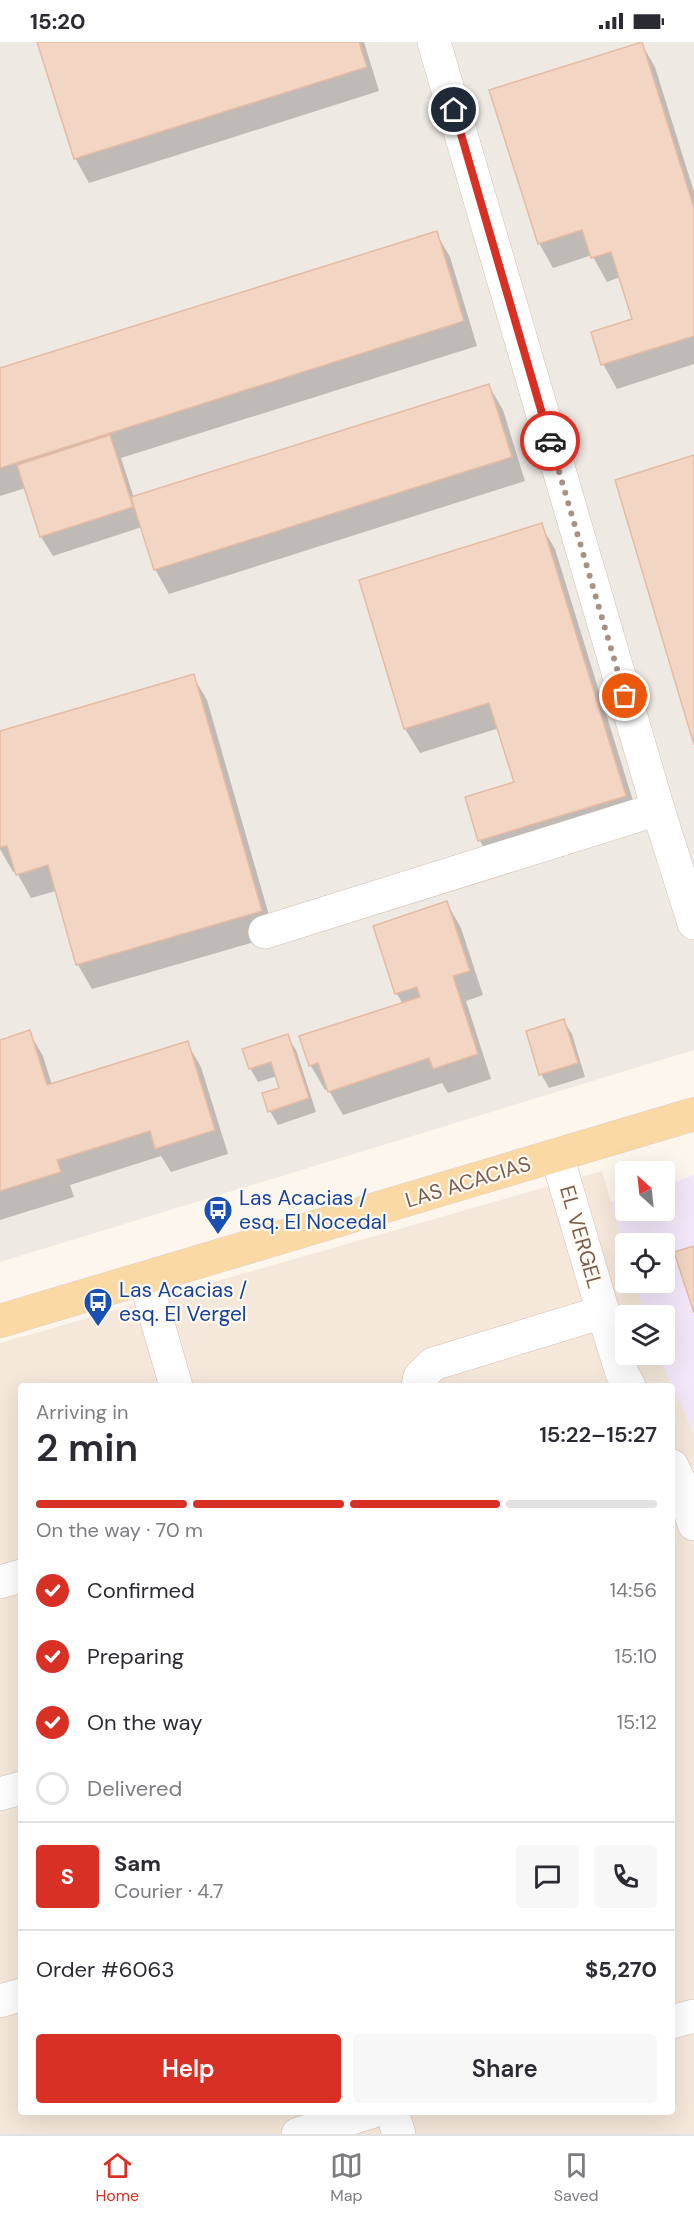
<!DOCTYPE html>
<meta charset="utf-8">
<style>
body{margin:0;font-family:"DM Sans",sans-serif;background:#f7f7f7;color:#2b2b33;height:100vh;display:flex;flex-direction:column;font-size:22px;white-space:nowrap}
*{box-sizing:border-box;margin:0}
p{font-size:20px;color:#7c7c81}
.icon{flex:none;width:33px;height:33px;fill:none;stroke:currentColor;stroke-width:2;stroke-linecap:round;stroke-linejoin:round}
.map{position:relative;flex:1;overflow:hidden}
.drawer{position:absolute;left:18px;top:1341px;width:657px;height:732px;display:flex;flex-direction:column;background:#fff;border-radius:6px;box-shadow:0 6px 24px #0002}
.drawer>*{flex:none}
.needle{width:39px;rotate:333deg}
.buttons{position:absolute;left:615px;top:1119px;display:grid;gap:12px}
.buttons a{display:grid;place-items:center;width:60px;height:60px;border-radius:6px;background:#fff;box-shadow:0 6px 24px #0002;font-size:30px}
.pin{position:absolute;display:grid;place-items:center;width:51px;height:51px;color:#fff;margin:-26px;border:3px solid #fff;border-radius:50%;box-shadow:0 2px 6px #0007}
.courier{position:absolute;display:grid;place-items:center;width:60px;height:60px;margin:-30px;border:4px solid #d93025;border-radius:50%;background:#fff;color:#222;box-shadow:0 2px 8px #0007}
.summary em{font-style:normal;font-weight:600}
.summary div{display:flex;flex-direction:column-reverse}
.summary{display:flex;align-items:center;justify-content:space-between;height:102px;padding:0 18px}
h1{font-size:39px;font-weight:600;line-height:45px}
.bar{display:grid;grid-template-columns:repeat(4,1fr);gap:9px 6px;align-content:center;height:72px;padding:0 18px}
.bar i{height:8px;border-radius:4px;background:#e1e1e2}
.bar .selected{background:#d93025}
.bar p{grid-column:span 4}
.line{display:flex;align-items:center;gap:15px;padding:0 18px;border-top:2px solid #e1e1e2}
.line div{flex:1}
.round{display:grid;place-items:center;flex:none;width:63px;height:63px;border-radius:6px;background:#f7f7f7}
ol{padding:0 18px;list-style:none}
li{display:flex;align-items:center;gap:18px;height:66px}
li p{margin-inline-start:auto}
li .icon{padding:6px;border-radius:50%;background:#d93025;color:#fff;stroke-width:4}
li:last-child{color:#7c7c81}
li i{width:33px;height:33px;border:3px solid #e1e1e2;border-radius:50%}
.cta{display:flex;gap:12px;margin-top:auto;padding:12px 18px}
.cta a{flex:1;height:69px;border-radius:6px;background:#d93025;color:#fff;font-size:24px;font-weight:600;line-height:69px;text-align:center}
.cta a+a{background:#f7f7f7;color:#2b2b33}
.status{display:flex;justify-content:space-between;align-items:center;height:42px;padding:0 30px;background:#fff;direction:ltr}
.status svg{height:16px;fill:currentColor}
.tabs{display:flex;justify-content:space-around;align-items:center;height:84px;border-top:2px solid #e1e1e2;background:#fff;font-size:16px;color:#7c7c81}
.tabs a{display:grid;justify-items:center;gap:3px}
.tabs .selected{color:#d93025}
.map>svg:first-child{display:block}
</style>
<div class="status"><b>15:20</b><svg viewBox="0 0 49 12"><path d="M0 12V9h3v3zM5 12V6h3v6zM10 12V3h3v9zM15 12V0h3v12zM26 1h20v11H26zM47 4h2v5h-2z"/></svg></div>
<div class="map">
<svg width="694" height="2092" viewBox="0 0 694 2092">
<rect width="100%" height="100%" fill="#fdf6ec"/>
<path fill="#f5e8da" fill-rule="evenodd" d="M602,1129l23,79 1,32 9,1 10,32 -19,1v38l33,1 35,79v700h-694v-791zM21,1344h651v726h-651z"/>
<path fill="#efe9e4" d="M0,0h694v1008l-694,212z"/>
<path fill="#f3e8fa" d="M694,1133v259l-35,-79 5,-1v-38l-19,-1 -10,-32 29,-1v-38h-38l-1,6 -14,-48 14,-5 1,13h38l1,-25z"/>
<g fill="#0003">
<path d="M39,0h325l15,49 -290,92 -14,-25z"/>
<path d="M641,1l14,24 39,125v172l-77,25 -14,-25 31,-44 -14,-43 -13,5 -15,-27 -39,13 -14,-25z"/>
<path d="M436,191l14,24 27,89 -356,112 13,40 355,-112 14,24 22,71 -356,113 -14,-25 -13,-42 -89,29 -12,-19 -15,-49 -26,8v-126z"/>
<path d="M541,483l14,24 84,271 -145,45 -14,-24 -13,-43 49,-15 -17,-55 -79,25 -15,-24 -45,-148z"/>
<path d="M193,634l14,24 68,236 -183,53 -14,-24 -22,-74 -25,7 -15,-27 -3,1 -13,-23v-117z"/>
<path d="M447,861l14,25 22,67 -17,6 25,78 -43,14 -6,-10 -99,32 -15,-26 -3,1 -14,-24 -10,-29 102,-33 -6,-10 -22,-67z"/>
<path d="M563,978l9,14 13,43 -36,11 -8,-14z"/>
<path d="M29,990l14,24 9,29 135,-42 14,24 27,87 -57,18 -10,-16 -91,29 4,12 -74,23v-179z"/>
<path d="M287,994l9,14 20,62 -38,13 -8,-14 11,-22 -4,-13 -19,6 -8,-14z"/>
</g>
<g fill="#f3d5c3" stroke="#e6bba3" stroke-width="1.5">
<path d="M37,0h322l8,25 -293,92z"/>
<path d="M642,0l52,166v128l-93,29 -10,-33 41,-13 -21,-67 -20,6 -9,-28 -44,14 -49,-154z"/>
<path d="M437,189l27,90 -464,147v-100z"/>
<path d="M489,342l23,73 -358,113 -23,-73z"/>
<path d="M110,393l23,72 -93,30 -23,-72z"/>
<path d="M694,413v290l-79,-265z"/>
<path d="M542,481l84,273 -148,45 -13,-44 49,-15 -25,-79 -85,26 -45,-149z"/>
<path d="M194,632l68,237 -186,54 -28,-100 -32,10 -9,-29 -7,1v-116z"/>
<path d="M447,859l23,70 -17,5 25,78 -45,15 -4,-11 -101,34 -10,-29 -9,3 -10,-30 121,-39 -3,-10 -22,7 -22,-68z"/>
<path d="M564,977l14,44 -39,12 -13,-44z"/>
<path d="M30,988l17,55 141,-44 27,89 -60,19 -5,-18 -93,29 4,12 -61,19v-151z"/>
<path d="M288,992l21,64 -41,14 -6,-19 17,-5 -8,-26 -22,7 -7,-20z"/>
<path d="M694,1204v67l-20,-61z"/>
</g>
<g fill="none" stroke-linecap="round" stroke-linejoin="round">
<g stroke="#d1beb0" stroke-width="34">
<g id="minor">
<path d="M434,0l224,767 36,114"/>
<path d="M265,890l393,-123"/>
<path d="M557,1114l46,156 19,61 7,13"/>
<path d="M145,1237l31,107"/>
<path d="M418,1344l2,-9 13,-13 170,-52"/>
<path d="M672,1424l13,28 9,30"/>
<path d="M0,1540l21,-6"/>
<path d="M0,1752l21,-6"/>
<path d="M0,1959l21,-6"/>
<path d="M672,1980l22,-6"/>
<path d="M392,2070l7,22"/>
<path d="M298,2092l73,-22"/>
</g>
</g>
<g stroke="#dad1cd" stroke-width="34">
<path id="major" d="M0,1279l694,-207"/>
</g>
<use href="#minor" stroke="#fff" stroke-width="33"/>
<use href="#major" stroke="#fbd9a5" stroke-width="33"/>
</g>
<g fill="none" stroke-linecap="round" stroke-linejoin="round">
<path stroke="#a89285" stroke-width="6" stroke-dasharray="0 10.8" d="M550,399l75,255"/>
<path stroke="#d93025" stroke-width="8" d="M454,68l96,331"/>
</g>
<defs>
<g id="bus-pin" transform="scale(1.5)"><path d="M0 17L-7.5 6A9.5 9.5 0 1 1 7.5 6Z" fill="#1a4fb4" stroke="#fffaf3"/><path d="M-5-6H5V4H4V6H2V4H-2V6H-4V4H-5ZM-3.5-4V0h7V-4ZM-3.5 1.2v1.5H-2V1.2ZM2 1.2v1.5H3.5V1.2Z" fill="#fff"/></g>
</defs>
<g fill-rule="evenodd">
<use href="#bus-pin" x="218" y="1168"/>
<use href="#bus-pin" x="98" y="1260"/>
</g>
<g text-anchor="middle" stroke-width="4.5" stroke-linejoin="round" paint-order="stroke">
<g font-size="21" fill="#7a5c4d" stroke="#fffaf3">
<text transform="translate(468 1140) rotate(-17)" y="7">LAS ACACIAS</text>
<text transform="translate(581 1195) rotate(74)" y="7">EL VERGEL</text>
</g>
<g font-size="21" fill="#164399" stroke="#fffaf3" text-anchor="start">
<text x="239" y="1163">Las Acacias /<tspan x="239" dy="24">esq. El Nocedal</tspan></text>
<text x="119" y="1255">Las Acacias /<tspan x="119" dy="24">esq. El Vergel</tspan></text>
</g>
</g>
</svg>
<div class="buttons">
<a><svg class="needle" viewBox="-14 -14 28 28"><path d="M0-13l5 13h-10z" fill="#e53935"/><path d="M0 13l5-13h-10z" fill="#7c7c81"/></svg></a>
<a><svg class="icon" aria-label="locate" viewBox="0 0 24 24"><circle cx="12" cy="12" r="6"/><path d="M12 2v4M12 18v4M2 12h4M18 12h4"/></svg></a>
<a><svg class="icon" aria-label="layers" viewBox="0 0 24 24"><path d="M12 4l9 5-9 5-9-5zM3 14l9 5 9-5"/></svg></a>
</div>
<div class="pin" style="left:625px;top:654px;background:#ea580c"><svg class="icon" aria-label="bag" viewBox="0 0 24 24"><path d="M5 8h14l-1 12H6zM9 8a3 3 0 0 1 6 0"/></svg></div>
<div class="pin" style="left:454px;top:68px;background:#1f2937"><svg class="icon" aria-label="home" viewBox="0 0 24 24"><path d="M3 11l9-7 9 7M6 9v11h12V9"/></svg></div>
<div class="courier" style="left:550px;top:399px"><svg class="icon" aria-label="car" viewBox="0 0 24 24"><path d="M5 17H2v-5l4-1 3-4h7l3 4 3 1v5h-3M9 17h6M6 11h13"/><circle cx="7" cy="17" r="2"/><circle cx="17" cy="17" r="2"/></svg></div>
<section class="drawer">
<div class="summary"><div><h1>2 min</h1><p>Arriving in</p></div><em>15:22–15:27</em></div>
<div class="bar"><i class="selected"></i><i class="selected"></i><i class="selected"></i><i></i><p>On the way · 70 m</p></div>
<ol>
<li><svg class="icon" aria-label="check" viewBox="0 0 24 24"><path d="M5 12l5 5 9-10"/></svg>Confirmed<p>14:56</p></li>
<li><svg class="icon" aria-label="check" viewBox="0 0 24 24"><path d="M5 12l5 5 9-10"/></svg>Preparing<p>15:10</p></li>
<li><svg class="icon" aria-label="check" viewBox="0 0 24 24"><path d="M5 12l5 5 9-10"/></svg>On the way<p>15:12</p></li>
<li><i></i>Delivered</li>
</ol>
<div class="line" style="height:108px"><b class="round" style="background:#d93025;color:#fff">S</b><div><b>Sam</b><p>Courier · 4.7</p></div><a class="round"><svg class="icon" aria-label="chat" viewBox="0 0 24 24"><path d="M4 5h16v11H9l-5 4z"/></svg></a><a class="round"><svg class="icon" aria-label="phone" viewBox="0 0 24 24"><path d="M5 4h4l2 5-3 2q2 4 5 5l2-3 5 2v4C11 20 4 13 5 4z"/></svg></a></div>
<div class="line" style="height:78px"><div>Order #6063</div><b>$5,270</b></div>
<div class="cta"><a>Help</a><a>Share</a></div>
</section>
</div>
<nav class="tabs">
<a class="selected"><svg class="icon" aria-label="home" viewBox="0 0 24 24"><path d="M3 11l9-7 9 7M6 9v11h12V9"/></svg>Home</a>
<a><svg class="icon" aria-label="map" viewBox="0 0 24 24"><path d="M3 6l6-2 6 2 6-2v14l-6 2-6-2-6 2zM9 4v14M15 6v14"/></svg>Map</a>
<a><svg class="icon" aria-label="saved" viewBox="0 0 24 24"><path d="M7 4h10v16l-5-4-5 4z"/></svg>Saved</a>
</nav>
